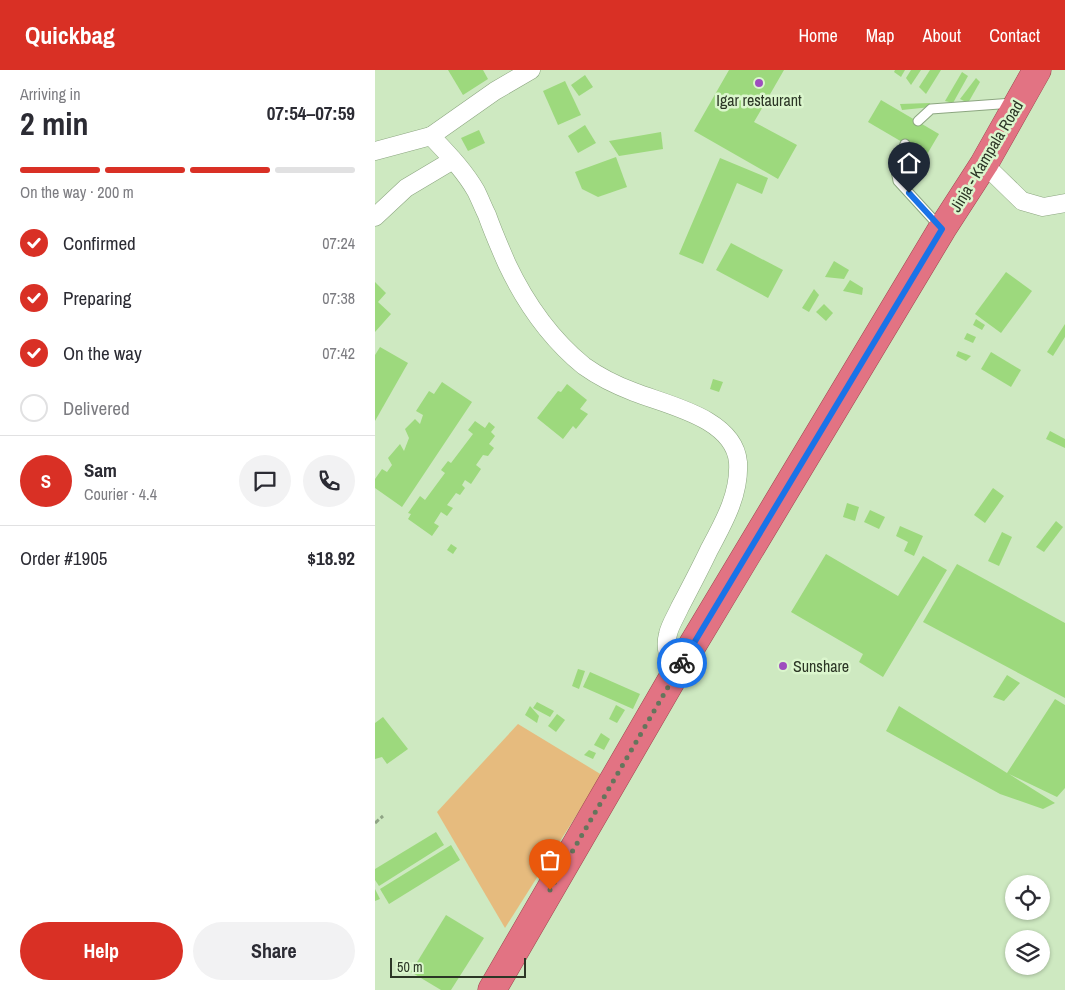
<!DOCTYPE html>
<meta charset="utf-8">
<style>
body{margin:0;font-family:"Archivo Narrow",sans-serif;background:#f2f2f3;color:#2b2b33;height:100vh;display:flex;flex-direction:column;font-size:19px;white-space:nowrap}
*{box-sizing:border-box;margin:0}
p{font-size:16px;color:#7c7c81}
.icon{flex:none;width:28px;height:28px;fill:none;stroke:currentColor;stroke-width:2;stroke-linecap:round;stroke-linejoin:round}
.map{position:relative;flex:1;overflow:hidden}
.side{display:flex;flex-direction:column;background:#fff;width:375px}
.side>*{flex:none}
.buttons{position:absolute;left:630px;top:805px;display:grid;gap:10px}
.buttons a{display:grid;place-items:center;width:45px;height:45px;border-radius:50%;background:#fff;box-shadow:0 1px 4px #0004;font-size:25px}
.scale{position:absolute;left:15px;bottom:12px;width:136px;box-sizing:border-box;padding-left:5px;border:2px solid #2c3626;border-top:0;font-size:14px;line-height:18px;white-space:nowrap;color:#2c3626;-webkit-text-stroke:4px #dbf6cd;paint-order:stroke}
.pin{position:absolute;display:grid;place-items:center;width:42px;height:42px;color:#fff;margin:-51px -21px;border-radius:50% 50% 50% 0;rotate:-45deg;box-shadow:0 0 5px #0007}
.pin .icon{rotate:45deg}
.courier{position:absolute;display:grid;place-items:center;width:50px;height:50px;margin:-25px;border:4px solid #1a73e8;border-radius:50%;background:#fff;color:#222;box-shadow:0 1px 6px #0007}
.summary em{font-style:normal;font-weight:700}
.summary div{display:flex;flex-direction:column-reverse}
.summary{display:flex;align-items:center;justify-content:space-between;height:85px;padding:0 20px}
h1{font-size:32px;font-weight:700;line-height:38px}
.bar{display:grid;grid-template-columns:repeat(4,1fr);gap:8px 5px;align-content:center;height:60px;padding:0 20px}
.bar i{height:6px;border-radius:4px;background:#e1e1e2}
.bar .active{background:#d93025}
.bar p{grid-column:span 4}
.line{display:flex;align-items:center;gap:12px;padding:0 20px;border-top:1px solid #e1e1e2}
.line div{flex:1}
.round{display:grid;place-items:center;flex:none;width:52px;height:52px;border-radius:26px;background:#f2f2f3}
ol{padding:0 20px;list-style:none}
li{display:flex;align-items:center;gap:15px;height:55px}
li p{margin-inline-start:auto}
li .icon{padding:5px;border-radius:50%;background:#d93025;color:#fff;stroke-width:4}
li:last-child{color:#7c7c81}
li i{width:28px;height:28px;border:2px solid #e1e1e2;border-radius:50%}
.cta{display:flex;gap:10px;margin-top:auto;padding:10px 20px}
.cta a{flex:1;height:58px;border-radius:30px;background:#d93025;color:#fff;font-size:20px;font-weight:700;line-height:58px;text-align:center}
.cta a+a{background:#f2f2f3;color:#2b2b33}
header{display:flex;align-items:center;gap:30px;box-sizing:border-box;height:70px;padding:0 25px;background:#d93025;color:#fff}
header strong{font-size:24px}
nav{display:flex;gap:28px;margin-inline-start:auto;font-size:18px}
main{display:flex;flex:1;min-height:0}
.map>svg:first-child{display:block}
</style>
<header>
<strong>Quickbag</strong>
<nav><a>Home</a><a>Map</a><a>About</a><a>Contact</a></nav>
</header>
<main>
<section class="side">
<div class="summary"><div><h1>2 min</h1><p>Arriving in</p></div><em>07:54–07:59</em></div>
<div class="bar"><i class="active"></i><i class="active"></i><i class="active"></i><i></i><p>On the way · 200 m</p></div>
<ol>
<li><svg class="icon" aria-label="check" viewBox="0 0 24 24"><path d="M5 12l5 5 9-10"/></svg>Confirmed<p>07:24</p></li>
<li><svg class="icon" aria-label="check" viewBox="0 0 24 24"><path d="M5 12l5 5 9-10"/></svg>Preparing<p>07:38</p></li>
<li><svg class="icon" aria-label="check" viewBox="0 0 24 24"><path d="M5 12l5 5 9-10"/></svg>On the way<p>07:42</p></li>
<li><i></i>Delivered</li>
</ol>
<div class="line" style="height:90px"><b class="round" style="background:#d93025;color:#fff">S</b><div><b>Sam</b><p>Courier · 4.4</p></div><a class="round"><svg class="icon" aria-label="chat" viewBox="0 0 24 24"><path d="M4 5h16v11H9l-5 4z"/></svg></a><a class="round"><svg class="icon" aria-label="phone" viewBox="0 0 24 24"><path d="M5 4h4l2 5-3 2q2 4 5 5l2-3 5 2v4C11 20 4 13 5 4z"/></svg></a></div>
<div class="line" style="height:65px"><div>Order #1905</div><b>$18.92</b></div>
<div class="cta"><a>Help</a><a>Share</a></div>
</section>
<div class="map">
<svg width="690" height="920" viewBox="0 0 690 920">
<rect width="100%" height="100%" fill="#cee9c1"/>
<path fill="#e6bb7e" d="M143,654l84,51 -97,153 -68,-116z"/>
<g fill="#9dd97d">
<path d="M73,0h35l5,9 -25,16z"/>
<path d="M354,0h55l-30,52 43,23 -19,34 -84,-48z"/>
<path d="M520,0h10l-4,7 -7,-5z"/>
<path d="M536,0h10l-10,15 -5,-7z"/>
<path d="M555,0h11l-15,24 -7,-7z"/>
<path d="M587,2l6,4 -15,27 -8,-2z"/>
<path d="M210,5l8,12 -14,9 -8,-11z"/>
<path d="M601,8l4,4 -12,21 -8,-4z"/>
<path d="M190,11l16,34 -23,10 -15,-34z"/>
<path d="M506,30l58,34 -13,22 -58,-34z"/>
<path d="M555,33l1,4 -29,3 -2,-6z"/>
<path d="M210,55l11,18 -18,10 -10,-17z"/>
<path d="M104,60l6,13 -17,8 -7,-13z"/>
<path d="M286,62l2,17 -44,7 -10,-15z"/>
<path d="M241,87l11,30 -29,10 -16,-8 -7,-17z"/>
<path d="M345,88l48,20 -6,16 -25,-11 -34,81 -24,-10z"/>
<path d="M356,173l52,27 -15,28 -52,-28z"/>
<path d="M459,191l15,9 -5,9 -19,-2z"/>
<path d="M631,202l26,19 -31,42 -26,-19z"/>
<path d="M475,210l13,8 -1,7 -19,-4z"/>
<path d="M0,212l11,11 -8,9 13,12 -16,18z"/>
<path d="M439,219l5,6 -10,17 -7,-4z"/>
<path d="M449,234l9,9 -7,8 -10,-9z"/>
<path d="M601,249l9,6 -3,5 -9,-5z"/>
<path d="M690,254v13l-12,19 -6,-4z"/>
<path d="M592,263l9,4 -3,6 -9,-4z"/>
<path d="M5,277l28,16 -33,58v-66z"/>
<path d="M583,281l13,5 -5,5 -10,-5z"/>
<path d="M616,282l30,18 -10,17 -30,-18z"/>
<path d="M338,309l10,3 -4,10 -9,-3z"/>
<path d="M67,312l30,20 -70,105 -27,-19v-9l7,-10 5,3 5,-7 -4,-7 12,-14 4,7 5,-13 -4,-9 10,-10 5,5 3,-9 -7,-4 13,-20 5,3z"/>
<path d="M192,314l20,16 -7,9 8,5 -12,15 -3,-3 -10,13 -26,-21 21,-27 3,1z"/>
<path d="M100,351l10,7 4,-6 6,5 -4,5 4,4 -6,8 5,4 -6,8 -5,-1 -7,10 5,4 -10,15 -6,-4 -3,5 3,3 -5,7 -4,-2 -9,12 6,3 -6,8 -6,-4 -7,11 5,3 -7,10 -24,-17 3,-5 -3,-1 12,-17 5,4 20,-27 -4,-3 7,-9 3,2 22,-29 -5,-4z"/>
<path d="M675,361l15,8v9l-19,-9z"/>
<path d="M618,418l11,8 -19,27 -11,-8z"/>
<path d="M472,433l12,4 -4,14 -12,-4z"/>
<path d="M495,440l15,7 -6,12 -15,-7z"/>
<path d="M681,451l7,6 -19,25 -8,-5z"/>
<path d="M525,456l23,10 -9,20 -10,-5 4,-9 -12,-6z"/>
<path d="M627,462l10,5 -13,29 -11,-5z"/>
<path d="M76,474l6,4 -4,6 -6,-4z"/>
<path d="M451,484l72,42 25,-40 24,14 -64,107 -24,-15 4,-8 -72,-42z"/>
<path d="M582,494l108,59v75l-142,-76z"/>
<path d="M203,599l7,2 -6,18 -7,-3z"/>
<path d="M215,602l50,22 -7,15 -50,-22z"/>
<path d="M632,605l13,8 -16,18 -11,-4z"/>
<path d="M680,629l10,6v83l-8,9 -48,-23 46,29 -12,6 -43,-15 -114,-63 13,-25 108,67z"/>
<path d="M162,632l17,9 -4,6 -17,-9z"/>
<path d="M241,635l9,5 -8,13 -8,-4z"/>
<path d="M155,636l9,10 -2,7 -12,-8z"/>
<path d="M182,644l8,6 -9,12 -8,-6z"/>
<path d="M8,647l25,32 -21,15 -5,-7 -7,2v-36z"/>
<path d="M226,663l9,6 -6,11 -10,-5z"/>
<path d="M214,680l7,3 -3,6 -9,-4z"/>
<path d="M61,762l8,13 -65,41 -4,-6v-11z"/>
<path d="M76,775l9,15 -71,44 -9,-15z"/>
<path d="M0,819l5,10 -5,2z"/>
<path d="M71,845l38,23 -33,52h-10l-30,-18z"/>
</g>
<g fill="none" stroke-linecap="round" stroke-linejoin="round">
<g stroke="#8ca680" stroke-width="11">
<g id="service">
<path d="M543,51l13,-12 82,-6"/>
<path d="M530,74l-9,26 2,11 42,46"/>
</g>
</g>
<g stroke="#8ca680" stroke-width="19">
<g id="minor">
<path d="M56,66l64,-45 36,-21"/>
<path d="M0,81l56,-15c16,17 33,34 45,55 4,8 7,16 11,24 6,17 13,33 20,49 18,38 44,75 77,102 14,10 34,20 50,26 33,13 100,26 104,70 2,32 -14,60 -29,88 -9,19 -19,38 -29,57 -4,9 -10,18 -12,27 -4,15 2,28 7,40"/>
<path d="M609,94l38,37 21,6 22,-4"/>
<path d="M0,147l31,-29 47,-28"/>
</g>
</g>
<g stroke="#9d474e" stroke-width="29">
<path id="trunk" d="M117,920l183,-316 267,-445 42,-65 53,-94"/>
</g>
<path stroke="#8fa485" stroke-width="3" stroke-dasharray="5 2.5" stroke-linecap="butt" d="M0,753l8,-7"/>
<use href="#service" stroke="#fff" stroke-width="9"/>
<use href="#minor" stroke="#fff" stroke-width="18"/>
<use href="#trunk" stroke="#e27383" stroke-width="28"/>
</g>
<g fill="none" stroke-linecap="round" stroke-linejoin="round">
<path stroke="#65755c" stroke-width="5" stroke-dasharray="0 9" d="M175,820l132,-227"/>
<path stroke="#1a73e8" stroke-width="6" d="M307,593l260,-434 -33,-36"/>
</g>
<g fill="#9e4ebe" stroke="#dbf6cd" stroke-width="2">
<circle cx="384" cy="13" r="5"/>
<circle cx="408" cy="596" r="5"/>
</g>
<g text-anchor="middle" stroke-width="5" stroke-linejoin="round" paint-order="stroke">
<g font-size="16" fill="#2c3626" stroke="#dbf6cd">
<text x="384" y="36">Igar restaurant</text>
<text x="418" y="602" text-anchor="start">Sunshare</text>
</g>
<g font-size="16" fill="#2c3626" stroke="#dbf6cd">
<text transform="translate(611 86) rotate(-59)" y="6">Jinja - Kampala Road</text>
</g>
</g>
</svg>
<div class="buttons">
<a><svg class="icon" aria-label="locate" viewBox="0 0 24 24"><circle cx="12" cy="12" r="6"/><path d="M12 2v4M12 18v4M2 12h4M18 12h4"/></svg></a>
<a><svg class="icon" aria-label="layers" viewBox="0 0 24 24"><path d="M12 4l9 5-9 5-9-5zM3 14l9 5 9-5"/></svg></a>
</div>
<div class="scale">50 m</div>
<div class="pin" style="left:175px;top:820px;background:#ea580c"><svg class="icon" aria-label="bag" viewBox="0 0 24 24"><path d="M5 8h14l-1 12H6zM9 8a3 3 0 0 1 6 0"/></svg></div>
<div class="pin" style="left:534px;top:123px;background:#1f2937"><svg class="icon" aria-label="home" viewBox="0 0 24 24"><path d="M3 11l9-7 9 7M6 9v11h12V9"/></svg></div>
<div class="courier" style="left:307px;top:593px"><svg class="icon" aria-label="bike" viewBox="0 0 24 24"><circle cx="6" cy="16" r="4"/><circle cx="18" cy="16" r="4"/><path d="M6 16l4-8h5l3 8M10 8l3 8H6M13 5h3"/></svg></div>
</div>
</main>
